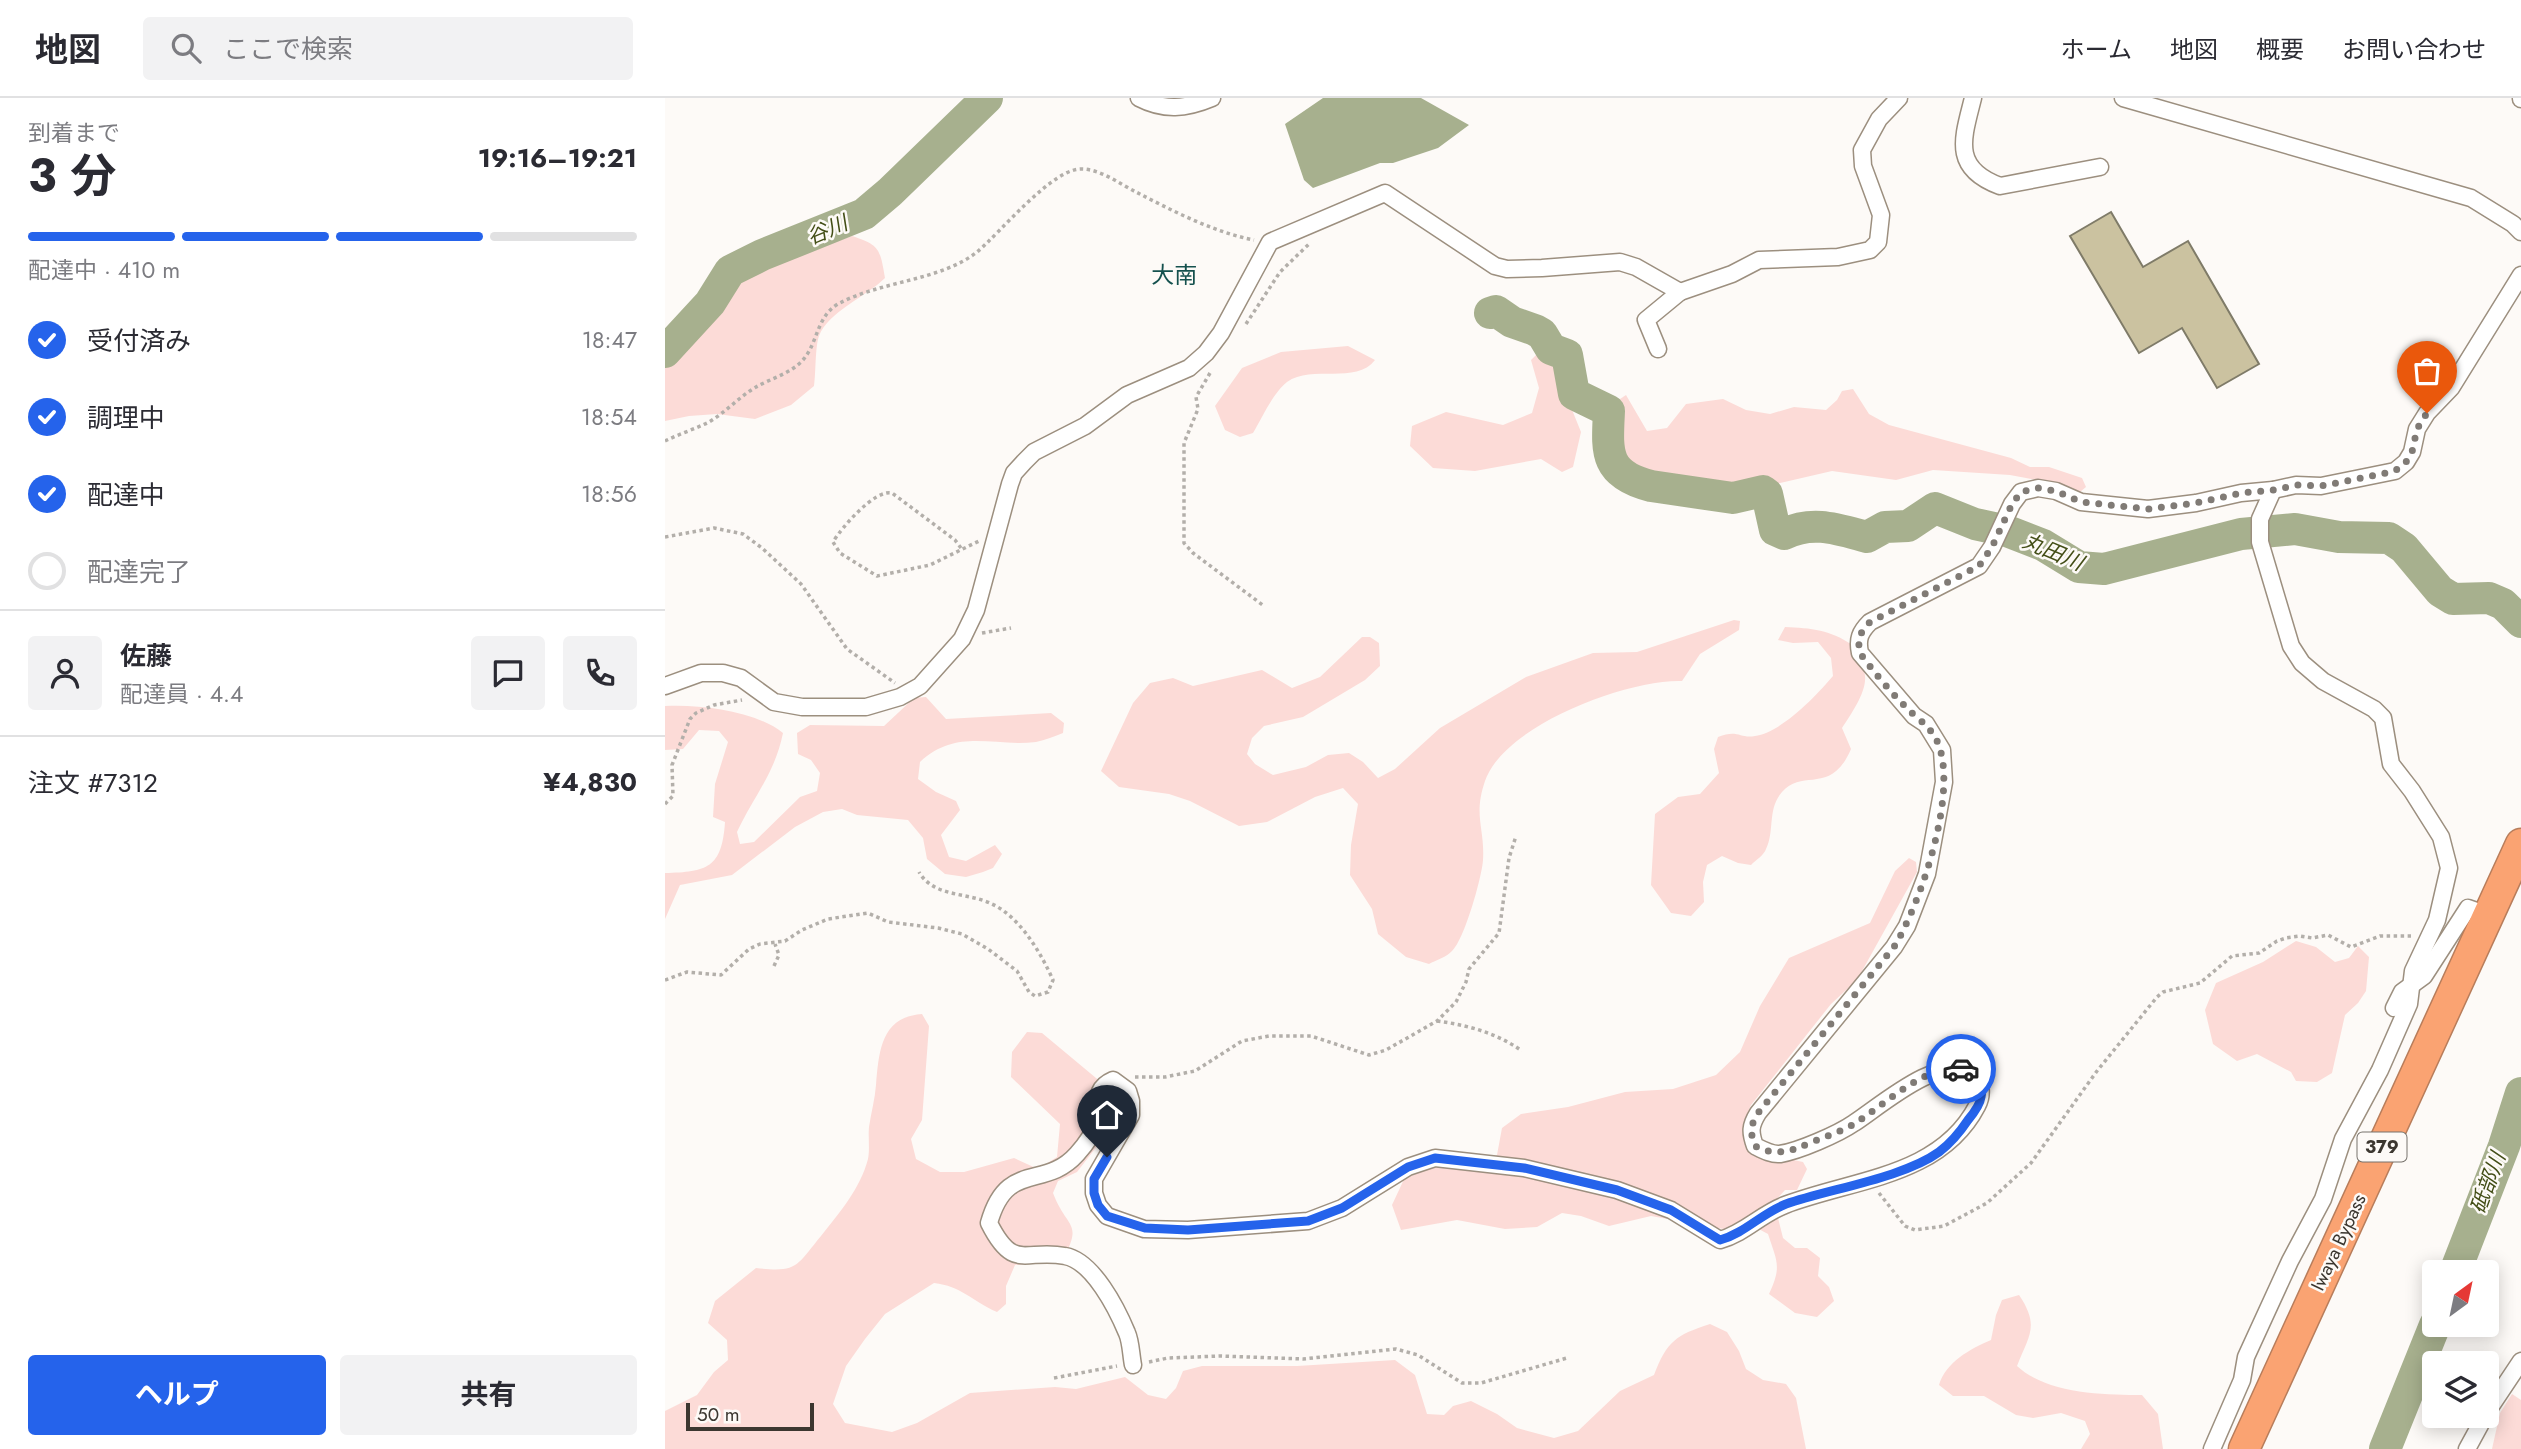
<!DOCTYPE html>
<html lang="ja">
<meta charset="utf-8">
<style>
body{margin:0;font-family:Jost,"Noto Sans JP",sans-serif;background:#f2f2f3;color:#2b2b33;height:100vh;display:flex;flex-direction:column;font-size:26px;white-space:nowrap}
*{box-sizing:border-box;margin:0}
p{font-size:23px;color:#7c7c81}
.icon{flex:none;width:38px;height:38px;fill:none;stroke:currentColor;stroke-width:2;stroke-linecap:round;stroke-linejoin:round}
.map{position:relative;flex:1;overflow:hidden}
.details{display:flex;flex-direction:column;background:#fff;width:665px}
.details>*{flex:none}
.needle{width:46px;rotate:33deg}
.fabs{position:absolute;left:1757px;top:1162px;display:grid;gap:14px}
.fabs a{display:grid;place-items:center;width:77px;height:77px;border-radius:7px;background:#fff;box-shadow:0 4px 18px #0003;font-size:35px}
.scale{position:absolute;left:21px;bottom:18px;width:128px;box-sizing:border-box;padding-left:7px;border:4px solid #3c3730;border-top:0;font-size:19px;line-height:24px;white-space:nowrap;color:#3c3730;-webkit-text-stroke:5px #fdfaf7;paint-order:stroke}
.pin{position:absolute;display:grid;place-items:center;width:60px;height:60px;color:#fff;margin:-72px -30px;border-radius:50% 50% 50% 0;rotate:-45deg;box-shadow:0 0 7px #0007}
.pin .icon{rotate:45deg}
.courier{position:absolute;display:grid;place-items:center;width:70px;height:70px;margin:-35px;border:5px solid #2563eb;border-radius:50%;background:#fff;color:#222;box-shadow:0 2px 9px #0007}
.head em{font-style:normal;font-weight:700}
.head div{display:flex;flex-direction:column-reverse}
.head{display:flex;align-items:center;justify-content:space-between;height:119px;padding:0 28px}
h1{font-size:46px;font-weight:700;line-height:52px}
.bar{display:grid;grid-template-columns:repeat(4,1fr);gap:10px 7px;align-content:center;height:84px;padding:0 28px}
.bar i{height:9px;border-radius:5px;background:#e1e1e2}
.bar .current{background:#2563eb}
.bar p{grid-column:span 4}
.line{display:flex;align-items:center;gap:18px;padding:0 28px;border-top:2px solid #e1e1e2}
.line div{flex:1}
.round{display:grid;place-items:center;flex:none;width:74px;height:74px;border-radius:7px;background:#f2f2f3}
ol{padding:0 28px;list-style:none}
li{display:flex;align-items:center;gap:21px;height:77px}
li p{margin-inline-start:auto}
li .icon{padding:7px;border-radius:50%;background:#2563eb;color:#fff;stroke-width:4}
li:last-child{color:#7c7c81}
li i{width:38px;height:38px;border:4px solid #e1e1e2;border-radius:50%}
.primary-button{display:flex;gap:14px;margin-top:auto;padding:14px 28px}
.primary-button a{flex:1;height:80px;border-radius:7px;background:#2563eb;color:#fff;font-size:28px;font-weight:700;line-height:80px;text-align:center}
.primary-button a+a{background:#f2f2f3;color:#2b2b33}
header{display:flex;align-items:center;gap:42px;box-sizing:border-box;height:98px;padding:0 35px;background:#fff;border-bottom:2px solid #e1e1e2}
header strong{font-size:33px}
nav{display:flex;gap:38px;margin-inline-start:auto;font-size:24px}
.search{width:490px;height:63px;background:#f2f2f3;display:flex;align-items:center;gap:18px;box-sizing:border-box;padding:0 24px;border-radius:7px;color:#7c7c81;font-size:26px}
main{display:flex;flex:1;min-height:0}
.map>svg:first-child{display:block}
</style>
<header>
<strong>地図</strong>
<div class="search"><svg class="icon" aria-label="search" viewBox="0 0 24 24"><circle cx="10" cy="10" r="6"/><path d="M15 15l6 6"/></svg>ここで検索</div>
<nav><a>ホーム</a><a>地図</a><a>概要</a><a>お問い合わせ</a></nav>
</header>
<main>
<section class="details">
<div class="head"><div><h1>3 分</h1><p>到着まで</p></div><em>19:16–19:21</em></div>
<div class="bar"><i class="current"></i><i class="current"></i><i class="current"></i><i></i><p>配達中 · 410 m</p></div>
<ol>
<li><svg class="icon" aria-label="check" viewBox="0 0 24 24"><path d="M5 12l5 5 9-10"/></svg>受付済み<p>18:47</p></li>
<li><svg class="icon" aria-label="check" viewBox="0 0 24 24"><path d="M5 12l5 5 9-10"/></svg>調理中<p>18:54</p></li>
<li><svg class="icon" aria-label="check" viewBox="0 0 24 24"><path d="M5 12l5 5 9-10"/></svg>配達中<p>18:56</p></li>
<li><i></i>配達完了</li>
</ol>
<div class="line" style="height:126px"><a class="round"><svg class="icon" aria-label="person" viewBox="0 0 24 24"><circle cx="12" cy="8" r="4"/><path d="M4 21q1-7 8-7t8 7"/></svg></a><div><b>佐藤</b><p>配達員 · 4.4</p></div><a class="round"><svg class="icon" aria-label="chat" viewBox="0 0 24 24"><path d="M4 5h16v11H9l-5 4z"/></svg></a><a class="round"><svg class="icon" aria-label="phone" viewBox="0 0 24 24"><path d="M5 4h4l2 5-3 2q2 4 5 5l2-3 5 2v4C11 20 4 13 5 4z"/></svg></a></div>
<div class="line" style="height:91px"><div>注文 #7312</div><b>¥4,830</b></div>
<div class="primary-button"><a>ヘルプ</a><a>共有</a></div>
</section>
<div class="map">
<svg width="1856" height="1351" viewBox="0 0 1856 1351">
<rect width="100%" height="100%" fill="#fdfaf7"/>
<g fill="#fcdbd7">
<path d="M187,138c28,9 28,13 33,42 -18,18 -57,34 -66,58 -4,11 -3,37 -5,50l-23,19 -36,14 -38,-5 -28,2 -24,5v-58l51,-52 20,-29 24,-15z"/>
<path d="M683,248l27,14c-19,25 -63,4 -88,22 -14,11 -25,36 -34,51l-13,4 -15,-7 -10,-24 27,-38 39,-16z"/>
<path d="M878,250c11,12 22,21 19,37l19,47 -8,35 -11,5 -21,-13 -66,12 -42,-3 -23,-22 2,-20 34,-14 57,13 29,-12 7,-25 -8,-28z"/>
<path d="M1188,291l16,25 20,11 122,33 19,9h19l33,11 4,9 -6,5 -23,-8 -47,-9 -77,-5 -37,10 -64,-9 -95,22 -58,-8h-27l-31,-22 -9,-14 2,-46 12,-8 21,36 20,-3 19,-24 37,-5 23,11 24,4 24,-7 32,3 11,-10 5,-9z"/>
<path d="M1069,522l6,1 -1,9 -39,24 -18,27c-54,-2 -178,44 -197,100 -12,35 0,47 -2,79 -1,17 -19,81 -31,91 -5,6 -16,9 -23,13l-23,-7 -28,-23 -6,-25 -22,-34 1,-30 7,-41 -15,-16 -28,9 -48,25 -28,4 -49,-25 -21,-7 -50,-7 -18,-16 32,-68 17,-20 23,-5 20,8 69,-16 30,18 28,-11 42,-40h8l9,6 1,23 -15,14 -62,37 -39,9 -12,12 -5,16 8,10 18,11 33,-8 22,-12 21,-2 14,9 15,16 17,-9 45,-41 86,-51 67,-24 44,-1z"/>
<path d="M1120,529c26,1 46,3 67,18 3,11 8,17 12,26 6,17 -13,43 -22,57l9,21c-20,47 -48,19 -69,43 -15,17 -7,39 -16,57 -2,6 -10,11 -15,16l-13,-2 -16,-7 -15,9 -4,17 1,20 -13,14 -20,-3 -20,-28 4,-71 23,-17 22,-3 19,-21 -5,-24 4,-12c20,-8 22,2 37,-1 27,-4 61,-40 78,-60l-2,-18 -13,-16 -25,1 -15,-3z"/>
<path d="M261,599l20,22 105,-6 13,10 -1,10c-8,3 -18,7 -27,9 -44,5 -79,-14 -116,20l-2,17 18,13 20,9 4,9 -19,25 8,22 17,4 29,-16 7,9 -9,14 -10,4 -17,5 -21,-3 -18,-15 -4,-21 -15,-18 -51,-5 -15,-6 -19,3 -28,15 -63,48 -52,10 -15,34v-46c42,-1 57,-5 60,-51l-12,-5 2,-33 13,-42 -9,-11 -20,-1 -16,19 -18,1v-44c35,-2 91,5 118,27 -8,40 -29,63 -46,99l3,12 14,-2 46,-45 17,-6 3,-18 -9,-13 -13,-6 -1,-21 13,-8 74,1 30,-28z"/>
<path d="M1244,760l7,4 1,10 -60,108 -26,24 -80,101 -7,17 1,14 39,22 19,4 4,7 -10,21h-12l-11,12 9,36 12,10h12l13,10 -2,18 11,11 5,14 -17,16 -22,-4 -26,-19c13,-28 8,-32 -1,-60l-15,-8 -24,4 -78,-14 -42,10 -28,-10 -19,-3 -25,14 -32,2 -48,-9 -56,10 -9,-25 14,-30 30,-10 49,-3 12,-7 5,-27 19,-14 47,-7 57,-15 48,-3 43,-14 24,-23 20,-46 29,-48 81,-35 25,-52z"/>
<path d="M1631,843l20,6 19,15 14,-4 9,-12 11,11 -3,34 -8,12 -13,12 -13,58 -15,9 -21,-1 -5,-9 -34,-18 -20,7 -24,-17 -8,-34 11,-27 47,-21z"/>
<path d="M257,916l7,12 -7,94 -11,19 5,20 24,13h24l50,-14 24,11 19,-12 3,-33 -49,-47 1,-25 15,-20 15,1 72,60 5,25 -42,54 -19,9 -5,12c14,37 31,28 9,68l-47,4 -9,21v18l-9,8c-25,-11 -36,-26 -63,-29l-49,31 -20,25 -19,27 -13,38 12,19 47,9 25,-9 53,-30 85,-6 21,2 49,-12 23,18 18,4 10,-11 7,-17 19,-5h95l98,-6 20,15 12,39 17,1 9,-9 18,-5 26,13 20,14 37,10 24,-7 42,-40 34,-16c13,-34 22,-40 56,-51l17,8 12,19 7,18 17,11 23,4 10,14 10,51h-1141v-38l32,-16 17,-23 14,-12 -1,-20 -19,-17 7,-22 41,-33c42,5 40,-2 65,-32 19,-24 39,-47 47,-77 2,-10 0,-22 1,-32 2,-14 6,-28 7,-42 3,-34 5,-68 46,-71z"/>
<path d="M1354,1197c21,31 10,40 -2,71 30,28 87,29 125,29l16,19 5,35h-82l9,-15 -5,-13 -24,-8 -28,5 -17,-3 -32,-19h-31l-14,-11c7,-23 31,-36 52,-45l5,-25 6,-15z"/>
<path d="M1847,1296l9,6v49h-29l8,-36z"/>
</g>
<path fill="#a7b08e" d="M658,0h98l48,27 -31,23 -45,15h-13l-67,25 -9,-8 -19,-56z"/>
<g fill="none" stroke-linecap="round" stroke-linejoin="round">
<g stroke="#a7b08e" stroke-width="32">
<path d="M825,215l6,-2 16,11 23,8 7,4 9,15 16,6 7,39 35,17c-2,41 -5,63 42,75l82,12 30,-7 4,3 8,36 9,4c29,-14 53,-5 83,3l18,-10 23,-1 27,-18 40,16 32,7 36,14 36,22 25,2 137,-35 54,-5 44,8 50,1 15,10 36,43 13,8 36,-1 14,6 18,18"/>
<path d="M0,254l45,-49 20,-32 32,-16 102,-41 26,-22 97,-94"/>
<path d="M1790,1174l49,-126 17,-53"/>
<path d="M1720,1351l50,-124"/>
</g>
</g>
<path fill="#cbc2a0" stroke="#7f7b68" stroke-width="2" d="M1446,114l32,55 45,-26 71,123 -42,24 -35,-60 -43,25 -69,-117z"/>
<g fill="none" stroke-linecap="round" stroke-linejoin="round">
<g stroke="#9c8f7f" stroke-width="19">
<g id="street">
<path d="M474,0c25,13 47,11 73,0"/>
<path d="M1308,0c-10,40 -22,70 27,88l100,-19"/>
<path d="M1458,0l348,100 42,26 8,8"/>
<path d="M1856,0v1"/>
<path d="M993,251l-12,-29 34,-28"/>
<path d="M0,588l36,-13h22l18,5 33,24 28,5h64l34,-10 20,-11 42,-47 14,-29 34,-126 4,-11 10,-11 10,-10 51,-26 42,-31 62,-27 17,-15 15,-20 49,-91 115,-49 110,73 12,3 35,-1 78,-6 16,5 44,25 52,-18 27,-14 79,-3 32,-7 8,-8 3,-27 -18,-49 -1,-16 17,-31 20,-21"/>
<path d="M1729,910l8,-16 22,-16 44,-68 20,7"/>
<path d="M468,1267c-2,-10 -2,-23 -6,-32 -10,-24 -34,-72 -62,-77 -39,-8 -51,17 -76,-33 18,-64 55,-32 88,-69 8,-9 17,-21 20,-32 4,-18 -5,-33 16,-42l15,11 3,10v14l-37,64v14l4,12 9,11 37,13 44,1 120,-9 34,-13 66,-41 27,-9 89,10 93,22 54,20 49,30c25,-7 41,-26 65,-35 68,-26 155,-28 192,-99 6,-11 5,-26 -6,-33 -31,-20 -92,34 -117,50 -16,11 -55,28 -74,31 -8,1 -17,-4 -25,-8 -5,-14 -5,-20 3,-33l136,-166 13,-21 20,-52 17,-92 -2,-32 -16,-26 -12,-8 -54,-63c-3,-14 0,-21 10,-31l109,-56 13,-19 20,-43 9,-12 17,-4 18,3 25,11 67,7 48,-6 45,-10 32,-3 23,-5 25,1 74,-15 11,-9 6,-10 5,-23 10,-16 24,-25 70,-113"/>
<path d="M1822,1314l34,-51"/>
<path d="M1547,1351l30,-69 4,-23 44,-96 33,-62 20,-60 37,-69 29,-66 4,-33 24,-51 12,-52 -8,-31 -29,-46 -21,-27 -8,-46 -9,-9 -51,-28 -21,-18 -11,-17 -31,-104v-23l13,-29"/>
<path d="M1802,1351l18,-33"/>
</g>
</g>
<g stroke="#b87d5b" stroke-width="33">
<path id="highway" d="M1579,1351l277,-605"/>
</g>
<g stroke="#b3afaa" stroke-width="3.5" stroke-dasharray="3.5 3.5" stroke-linecap="butt">
<path d="M581,226l34,-52 30,-29"/>
<path d="M545,275l-14,24 2,12 -14,34v100l9,10 71,53"/>
<path d="M0,343c14,-7 30,-12 44,-19 17,-10 30,-25 47,-35 14,-8 35,-14 46,-26 16,-17 14,-44 36,-57 42,-23 102,-23 139,-52 23,-19 77,-86 106,-83 19,1 37,15 53,23 37,19 77,40 118,48"/>
<path d="M0,439l49,-9 29,6 19,14 39,36 46,65 48,34"/>
<path d="M296,450l-6,-8 -63,-47c-17,-4 -50,34 -59,49l7,11 37,23 53,-11 49,-24"/>
<path d="M317,535l29,-5"/>
<path d="M0,706l8,-8 -1,-31 18,-46 6,-6 18,-8 28,-5"/>
<path d="M109,868l5,-11 -4,-11"/>
<path d="M0,882l22,-8 34,3 28,-26 11,-5 25,-3 17,-11 26,-11 40,-6 20,9 50,6 24,6 26,15 29,22 12,21 6,4 13,-4 5,-12c-12,-27 -33,-63 -61,-76 -23,-12 -58,-6 -73,-32"/>
<path d="M772,923c30,4 60,12 85,30"/>
<path d="M470,979h30l30,-6 47,-30 27,-5h42l58,19 17,-5 51,-29 19,-19 10,-20 3,-13 30,-36 10,-75 7,-22"/>
<path d="M1214,1095l26,33 10,4 29,-4 43,-23 44,-40 66,-92 60,-74 6,-5 37,-9 32,-27 27,-3 18,-12 9,-3 14,-2 12,2 16,-3 23,12 29,-11h31"/>
<path d="M484,1264l19,-4 53,-2 82,3 93,-10 22,6 44,28h19l86,-25"/>
<path d="M389,1280l63,-12"/>
</g>
<use href="#street" stroke="#fff" stroke-width="16"/>
<use href="#highway" stroke="#faa372" stroke-width="30"/>
</g>
<g fill="none" stroke-linecap="round" stroke-linejoin="round">
<path stroke="#807b76" stroke-width="7" stroke-dasharray="0 12.6" d="M1296,971c-34,-7 -81,40 -109,56 -13,7 -27,12 -40,17 -21,9 -35,15 -57,4 -5,-14 -5,-20 3,-33l136,-166c27,-44 68,-163 41,-210 -6,-10 -13,-15 -22,-23 -19,-18 -38,-40 -53,-61 -3,-14 0,-21 10,-31l109,-56 13,-19 20,-43 9,-12 17,-4 18,3 25,11 67,7 48,-6 45,-10 32,-3 24,-5 24,1 46,-9 28,-6 11,-9 6,-10 5,-23 10,-16"/>
<path stroke="#2563eb" stroke-width="9" d="M442,1059l-13,22v14l4,12 9,11 38,12 43,2 120,-9 34,-13 66,-41 27,-9 89,10 93,22 54,20 49,30c25,-7 42,-27 66,-36 43,-15 117,-26 153,-52 12,-9 21,-20 29,-32 5,-6 12,-15 13,-23 3,-15 -8,-24 -20,-28"/>
</g>
<g text-anchor="middle" stroke-width="5" stroke-linejoin="round" paint-order="stroke">
<rect fill="#fdfaf7" stroke="#76726c" stroke-width="2" x="1692.5" y="1034.5" width="49" height="29" rx="5"/>
<g font-size="18" font-weight="bold" fill="#3c3730">
<text x="1717" y="1055">379</text>
</g>
<g font-size="19" fill="#3c3730" stroke="#fdfaf7">
<text transform="translate(1673 1144) rotate(-65)" y="7">Iwaya Bypass</text>
</g>
<g font-size="21" font-style="italic" fill="#434e17" stroke="#fdfaf7">
<text transform="translate(162 132) rotate(-23)" y="7">谷川</text>
<text transform="translate(1388 454) rotate(23)" y="7">丸田川</text>
<text transform="translate(1823 1085) rotate(-70)" y="7">砥部川</text>
</g>
<g font-size="23" fill="#15514e" stroke="#fdfaf7">
<text x="509" y="185">大南</text>
</g>
</g>
</svg>
<div class="fabs">
<a><svg class="needle" viewBox="-14 -14 28 28"><path d="M0-13l5 13h-10z" fill="#e53935"/><path d="M0 13l5-13h-10z" fill="#7c7c81"/></svg></a>
<a><svg class="icon" aria-label="layers" viewBox="0 0 24 24"><path d="M12 4l9 5-9 5-9-5zM3 14l9 5 9-5"/></svg></a>
</div>
<div class="scale">50 m</div>
<div class="pin" style="left:1762px;top:315px;background:#ea580c"><svg class="icon" aria-label="bag" viewBox="0 0 24 24"><path d="M5 8h14l-1 12H6zM9 8a3 3 0 0 1 6 0"/></svg></div>
<div class="pin" style="left:442px;top:1059px;background:#1f2937"><svg class="icon" aria-label="home" viewBox="0 0 24 24"><path d="M3 11l9-7 9 7M6 9v11h12V9"/></svg></div>
<div class="courier" style="left:1296px;top:971px"><svg class="icon" aria-label="car" viewBox="0 0 24 24"><path d="M5 17H2v-5l4-1 3-4h7l3 4 3 1v5h-3M9 17h6M6 11h13"/><circle cx="7" cy="17" r="2"/><circle cx="17" cy="17" r="2"/></svg></div>
</div>
</main>
